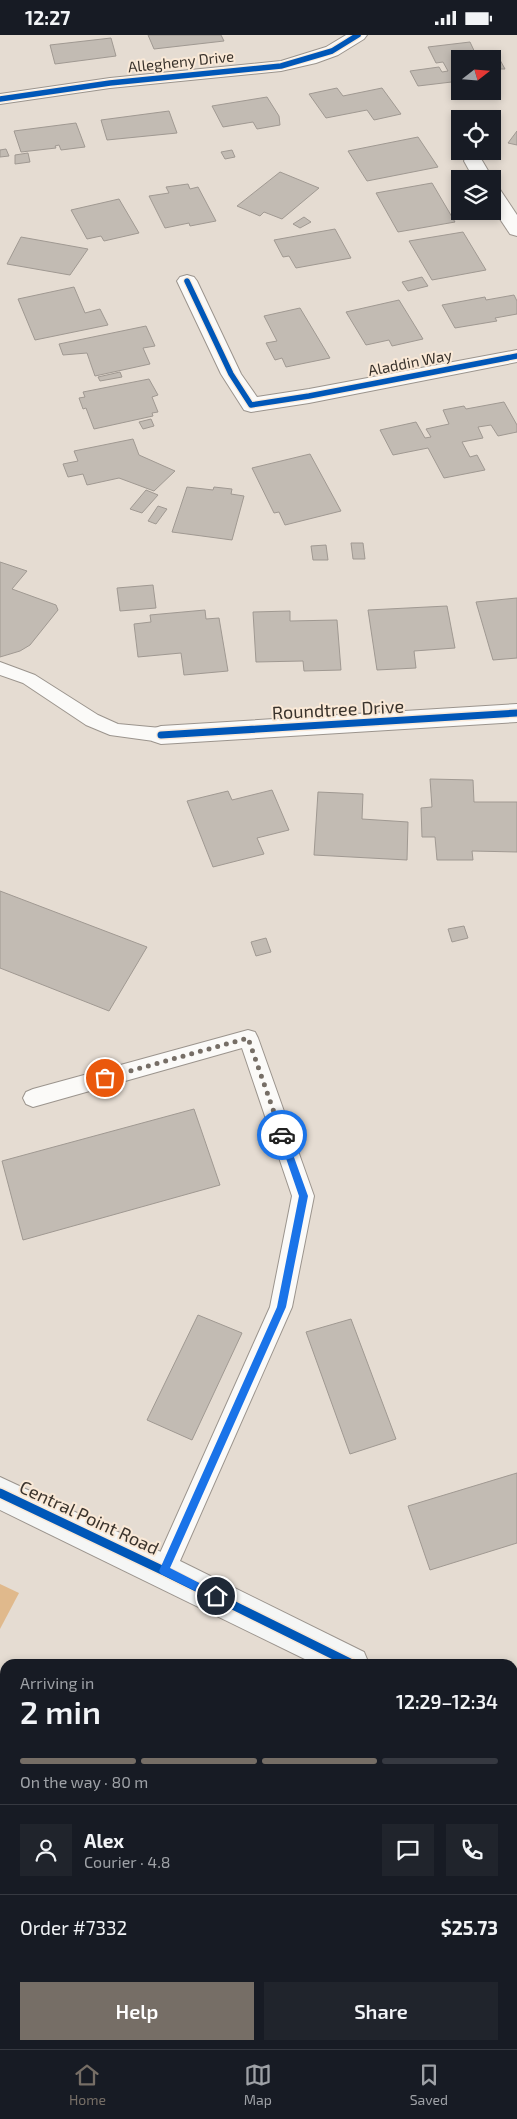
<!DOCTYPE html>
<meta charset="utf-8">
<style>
body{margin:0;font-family:"Exo 2",sans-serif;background:#20242c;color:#f1f3f6;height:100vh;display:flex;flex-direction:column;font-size:19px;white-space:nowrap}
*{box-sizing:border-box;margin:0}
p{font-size:16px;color:#9ea1a6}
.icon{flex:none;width:28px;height:28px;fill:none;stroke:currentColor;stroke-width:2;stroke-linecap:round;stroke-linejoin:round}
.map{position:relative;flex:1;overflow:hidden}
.sheet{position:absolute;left:0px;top:1624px;width:518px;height:391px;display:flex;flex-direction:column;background:#171b24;border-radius:15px 15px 0 0;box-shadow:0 2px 8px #0003}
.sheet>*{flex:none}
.needle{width:32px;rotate:73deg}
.tools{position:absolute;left:451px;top:15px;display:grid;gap:10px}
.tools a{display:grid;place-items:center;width:50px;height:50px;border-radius:0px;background:#171b24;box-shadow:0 2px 8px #0003;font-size:25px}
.pin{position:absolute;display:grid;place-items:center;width:42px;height:42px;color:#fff;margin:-21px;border:2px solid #fff;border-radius:50%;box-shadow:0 1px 5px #0007}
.courier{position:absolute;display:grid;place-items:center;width:50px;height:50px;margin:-25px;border:4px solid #1a73e8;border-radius:50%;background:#fff;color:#222;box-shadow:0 1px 6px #0007}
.overview em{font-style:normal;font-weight:600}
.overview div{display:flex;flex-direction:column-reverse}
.overview{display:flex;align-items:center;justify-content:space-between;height:85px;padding:0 20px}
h1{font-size:32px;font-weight:600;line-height:38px}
.bar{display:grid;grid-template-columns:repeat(4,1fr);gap:8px 5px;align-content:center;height:60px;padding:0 20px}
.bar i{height:6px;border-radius:4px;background:#363941}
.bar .on{background:#766e66}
.bar p{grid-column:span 4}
.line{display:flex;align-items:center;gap:12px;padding:0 20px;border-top:1px solid #363941}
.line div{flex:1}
.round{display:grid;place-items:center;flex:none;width:52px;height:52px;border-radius:0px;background:#20242c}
.cta{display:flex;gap:10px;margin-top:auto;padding:10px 20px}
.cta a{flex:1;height:58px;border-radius:0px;background:#766e66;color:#fff;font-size:20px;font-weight:600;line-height:58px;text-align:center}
.cta a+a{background:#20242c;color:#f1f3f6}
.status{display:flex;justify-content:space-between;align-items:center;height:35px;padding:0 25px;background:#171b24;direction:ltr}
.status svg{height:14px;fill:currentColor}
.tab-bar{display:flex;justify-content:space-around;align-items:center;height:70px;border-top:1px solid #363941;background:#171b24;font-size:14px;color:#9ea1a6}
.tab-bar a{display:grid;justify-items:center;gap:2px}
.tab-bar .on{color:#766e66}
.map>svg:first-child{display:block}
</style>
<div class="status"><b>12:27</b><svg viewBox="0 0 49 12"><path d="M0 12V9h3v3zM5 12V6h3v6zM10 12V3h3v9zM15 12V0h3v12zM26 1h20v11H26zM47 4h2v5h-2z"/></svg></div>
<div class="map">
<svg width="517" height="2014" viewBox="0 0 517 2014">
<rect width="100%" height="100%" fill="#e5dcd2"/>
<path fill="#e0b98c" d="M0,1549l19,9 -19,36z"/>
<g fill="#c2bbb3" stroke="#a09992">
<path d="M148,0h73l3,6 -70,8z"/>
<path d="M111,3l5,18 -61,8 -5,-19z"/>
<path d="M470,7l8,17h-18v22l-42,5 -8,-15 29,-4 3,5 6,-1 -5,-9 -7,1 -8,-16z"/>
<path d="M500,25l5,9h-9l-4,-8z"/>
<path d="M337,53l6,8 39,-8 19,26 -27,6 -7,-10 -41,8 -17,-24z"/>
<path d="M267,62l12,19 1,9 -23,4 -4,-7 -30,5 -11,-21z"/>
<path d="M169,76l8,22 -70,7 -6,-20z"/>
<path d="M76,88l9,24 -24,3 -2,-5 -4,1 1,2 -35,4 -7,-21z"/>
<path d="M517,96v14l-9,-2z"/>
<path d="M418,102l20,30 -71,14 -19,-30z"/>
<path d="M6,114l3,7 -9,1v-7z"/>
<path d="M232,115l3,7 -10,2 -4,-7z"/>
<path d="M28,118l2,9 -15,2v-9z"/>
<path d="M280,137l39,16 -37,31 -18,-7 -4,4 -23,-10z"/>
<path d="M432,148l23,39 -57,10 -22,-39z"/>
<path d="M188,149l2,5 8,-2 18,34 -26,5 -1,-3 -24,5 -16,-32 20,-3 -3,-6z"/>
<path d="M119,164l20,34 -35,8 -3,-5 -14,3 -16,-29z"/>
<path d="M304,182l7,5 -11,6 -7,-4z"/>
<path d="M335,194l16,29 -55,10 -7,-12 -6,1 -9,-17z"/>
<path d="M463,197l23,38 -54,10 -23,-39z"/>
<path d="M21,202l67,12 -18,26 -63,-11z"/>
<path d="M422,242l6,9 -20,5 -6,-9z"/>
<path d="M74,252l11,26 15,-4 8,16 -73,15 -17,-41z"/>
<path d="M514,260l3,6v13l-22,4 2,3 -42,7 -13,-23 43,-8 1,3z"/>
<path d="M399,265l24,39 -31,7 -3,-6 -23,5 -20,-33z"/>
<path d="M300,273l30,50 -44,9 -4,-9 -7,2 -9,-17 11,-2 -13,-25z"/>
<path d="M146,291l9,20 -12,2 7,16 -55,12 -8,-23 -24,2 -4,-11z"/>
<path d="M120,337l2,5 -22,4 -2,-4z"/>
<path d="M149,344l9,16 -6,2 6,15 -6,1 1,3 -59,13 -8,-21 -3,1 -4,-11 6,-1 -2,-5z"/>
<path d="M504,367l13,23v7l-19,4 -7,-11 -13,2 5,11 -21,4 8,15 7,-2 8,15 -41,8 -16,-30 -35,7 -13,-25 36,-8 9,16 6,-1 -5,-8 23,-5 -6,-14 21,-4 2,3z"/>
<path d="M151,384l3,7 -11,3 -4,-7z"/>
<path d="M133,404l6,16 36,16 -21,20 -35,-13 -32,7 -4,-11 -15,3 -5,-13 15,-3 -4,-10z"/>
<path d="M310,419l31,57 -56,14 -6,-13 -5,1 -22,-45z"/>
<path d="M187,452l26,3 1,-3 18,2 -1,5 13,2 -12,44 -60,-8z"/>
<path d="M146,455l12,5 -16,18 -12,-4z"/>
<path d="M158,471l9,3 -11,15 -8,-3z"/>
<path d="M351,508h12l2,16h-12z"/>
<path d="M326,510l2,15h-15l-2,-14z"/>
<path d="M0,527l27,9 -15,18 44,16 2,5 -28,35 -10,6 -20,6z"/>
<path d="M153,550l3,23 -36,3 -3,-23z"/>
<path d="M517,563v60l-24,2 -17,-58z"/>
<path d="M447,571l8,42 -41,3 2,17 -39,2 -9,-60z"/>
<path d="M205,575l1,9 13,-1 9,53 -44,4 -3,-22 -43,4 -4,-33 17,-2 -1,-7z"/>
<path d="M290,576v10l47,-1 4,50 -37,1 -1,-10 -47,1 -3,-50z"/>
<path d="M430,744l43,1 1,22h43v50l-45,-1 1,9h-36l-2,-23h-13l-1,-29 11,-1z"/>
<path d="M272,755l17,40 -32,8 7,16 -51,13 -26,-66 41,-10 4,9z"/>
<path d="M318,757l45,2 -1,25 46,3 -1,38 -93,-5z"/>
<path d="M0,856l147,56 -38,64 -109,-43z"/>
<path d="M464,891l4,12 -16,4 -4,-13z"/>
<path d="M266,903l5,14 -15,4 -5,-14z"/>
<path d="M194,1074l26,76 -197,55 -21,-79z"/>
<path d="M198,1280l44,18 -50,107 -45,-20z"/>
<path d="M351,1284l45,120 -46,15 -44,-122z"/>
<path d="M517,1438v70l-87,27 -22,-64z"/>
<path d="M0,1692l5,1v53h-5z"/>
<path d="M0,1774l4,1 -2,20h-2z"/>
<rect x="0" y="1801" width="5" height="69"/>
<path d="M0,1880h4l-3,22 4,1v87h-5z"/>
<path d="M227,2010h90l-2,4h-90z"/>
</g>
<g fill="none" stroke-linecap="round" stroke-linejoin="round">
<g stroke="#9b948d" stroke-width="2">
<g id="lane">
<path d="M0,627l35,13 63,40 20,9 43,4 6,2 3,5 -3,5 -6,2 -51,-7 -24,-10 -63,-42 -23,-8z"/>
<path d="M248,995l7,2 3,6 56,158 -22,111 -120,272 -8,4 -8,-4 -4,-8 118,-264 22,-111 -50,-148 -209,59 -7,-3 -3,-6 3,-6 7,-3z"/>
</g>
</g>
<g stroke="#9b948d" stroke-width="2">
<g id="street">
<path d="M346,0h21l-3,4 -26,16 -22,8 -35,8 -171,17 -110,16v-10l110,-16 171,-17 45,-14z"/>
<path d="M473,120l7,2 13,22 -1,1 -18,-1 -10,-18 2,-4z"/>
<path d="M492,151l7,2 18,27v21l-7,-2 -18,-27z"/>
<path d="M187,240l7,2 3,4 44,93 16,23 52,-8 208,-39v12l-208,41 -58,9 -7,-2 -23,-36 -44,-93 3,-4z"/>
<path d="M517,669v18l-356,22 -9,-3 -3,-6 3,-6 9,-3z"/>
</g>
</g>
<g stroke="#9b948d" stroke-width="2">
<g id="secondary">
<path d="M0,1442l176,82 188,93 5,12h-54l-315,-154z"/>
<path d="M512,1691l5,2v34l-5,-1z"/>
</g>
</g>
<use href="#lane" fill="#fbfaf8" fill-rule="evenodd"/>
<use href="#street" fill="#fbfaf8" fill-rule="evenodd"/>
<use href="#secondary" fill="#f5f6f5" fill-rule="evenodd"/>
<g stroke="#fae9d7" stroke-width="8">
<g id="cycleway-far2">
<path d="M0,64l110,-16 171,-17 51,-15 26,-16"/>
<path d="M187,246l44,93 20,31 58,-9 208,-40"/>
</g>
</g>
<g stroke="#fae9d7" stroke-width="10">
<path id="cycleway-far1" d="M161,700l356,-22"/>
</g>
<g stroke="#fae9d7" stroke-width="12">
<path id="cycleway" d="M0,1458l164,78 188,93"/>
</g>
<use href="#cycleway-far2" stroke="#0057b8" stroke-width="5.5"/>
<use href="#cycleway-far1" stroke="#0057b8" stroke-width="7"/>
<use href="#cycleway" stroke="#0057b8" stroke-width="9"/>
</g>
<path fill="#1a73e8" d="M282,1097l4,3 22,61 -22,111 -116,261 49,25v6l-3,2 -55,-27 -2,-3 118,-264 22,-111 -21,-61z"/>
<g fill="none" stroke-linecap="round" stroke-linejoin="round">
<path stroke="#766e66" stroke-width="5" stroke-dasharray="0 9" d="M105,1043l143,-40 34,97"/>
</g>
<g text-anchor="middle" stroke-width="4" stroke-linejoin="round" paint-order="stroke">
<g font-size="15" fill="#3a332c" stroke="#fae9d7">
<text transform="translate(181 27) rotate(-6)" y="5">Allegheny Drive</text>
<text transform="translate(410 328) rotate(-11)" y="5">Aladdin Way</text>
</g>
<g font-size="18" fill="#3a332c" stroke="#fae9d7">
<text transform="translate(338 675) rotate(-3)" y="6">Roundtree Drive</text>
<text transform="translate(89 1483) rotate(25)" y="6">Central Point Road</text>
</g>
</g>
</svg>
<div class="tools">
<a><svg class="needle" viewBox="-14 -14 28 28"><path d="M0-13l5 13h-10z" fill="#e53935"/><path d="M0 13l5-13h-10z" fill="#9ea1a6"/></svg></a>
<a><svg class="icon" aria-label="locate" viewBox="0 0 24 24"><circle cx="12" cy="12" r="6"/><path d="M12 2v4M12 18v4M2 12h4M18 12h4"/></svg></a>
<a><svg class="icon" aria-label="layers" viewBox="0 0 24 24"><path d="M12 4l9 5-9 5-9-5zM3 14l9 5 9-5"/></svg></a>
</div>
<div class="pin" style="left:105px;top:1043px;background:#ea580c"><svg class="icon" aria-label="bag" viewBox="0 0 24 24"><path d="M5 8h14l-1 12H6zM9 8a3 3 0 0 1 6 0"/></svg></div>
<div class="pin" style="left:216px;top:1561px;background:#1f2937"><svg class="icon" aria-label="home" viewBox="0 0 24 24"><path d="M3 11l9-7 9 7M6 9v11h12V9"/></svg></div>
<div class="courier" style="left:282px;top:1100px"><svg class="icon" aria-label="car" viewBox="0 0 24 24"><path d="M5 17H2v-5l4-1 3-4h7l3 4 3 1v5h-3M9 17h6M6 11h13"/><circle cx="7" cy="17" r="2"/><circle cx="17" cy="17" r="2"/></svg></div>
<section class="sheet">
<div class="overview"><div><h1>2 min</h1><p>Arriving in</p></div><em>12:29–12:34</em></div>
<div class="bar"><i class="on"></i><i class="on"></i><i class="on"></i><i></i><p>On the way · 80 m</p></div>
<div class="line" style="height:90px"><a class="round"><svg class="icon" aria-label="person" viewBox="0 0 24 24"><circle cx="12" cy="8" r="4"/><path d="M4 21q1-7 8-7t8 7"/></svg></a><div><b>Alex</b><p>Courier · 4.8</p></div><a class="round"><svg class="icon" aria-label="chat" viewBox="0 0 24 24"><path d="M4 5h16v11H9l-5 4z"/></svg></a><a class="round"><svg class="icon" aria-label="phone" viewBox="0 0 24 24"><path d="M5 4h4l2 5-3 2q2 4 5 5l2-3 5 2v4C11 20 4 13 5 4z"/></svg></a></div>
<div class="line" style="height:65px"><div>Order #7332</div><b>$25.73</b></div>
<div class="cta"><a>Help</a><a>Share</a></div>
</section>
</div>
<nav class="tab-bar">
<a class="on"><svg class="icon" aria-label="home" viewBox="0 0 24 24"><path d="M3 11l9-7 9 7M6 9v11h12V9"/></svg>Home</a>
<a><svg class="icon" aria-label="map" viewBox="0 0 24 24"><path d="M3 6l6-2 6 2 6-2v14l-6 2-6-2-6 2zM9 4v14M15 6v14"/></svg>Map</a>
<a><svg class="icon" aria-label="saved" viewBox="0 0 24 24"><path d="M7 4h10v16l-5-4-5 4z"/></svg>Saved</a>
</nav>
